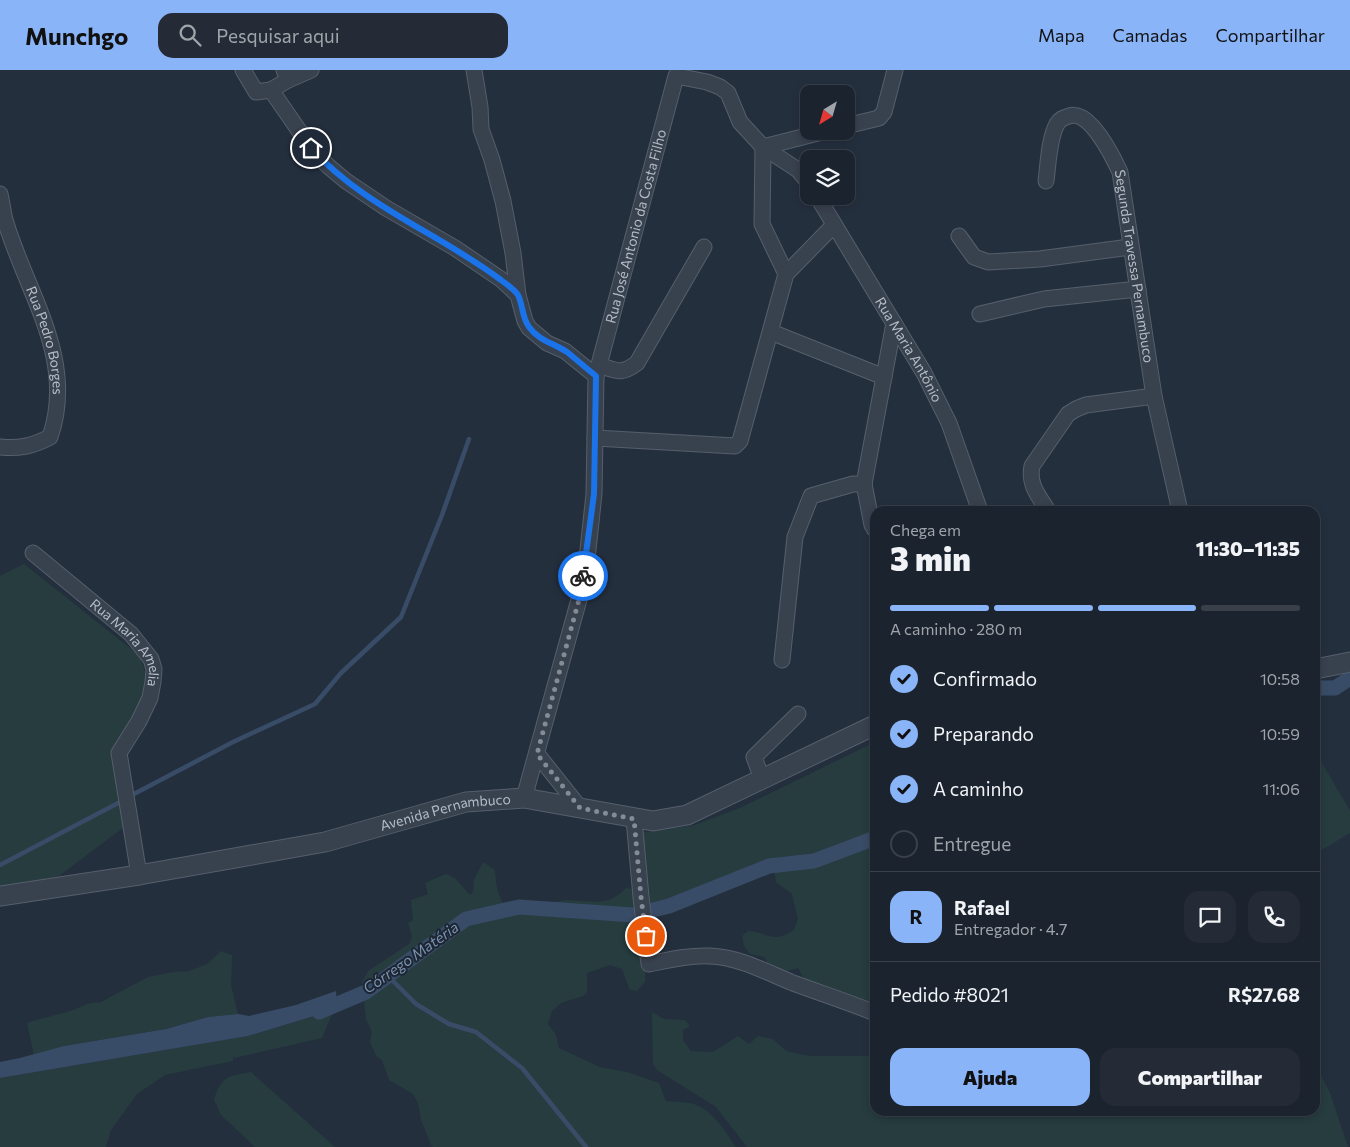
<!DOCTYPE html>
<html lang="pt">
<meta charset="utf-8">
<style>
body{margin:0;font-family:Commissioner,sans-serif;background:#242b36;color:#f1f3f6;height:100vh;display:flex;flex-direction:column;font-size:19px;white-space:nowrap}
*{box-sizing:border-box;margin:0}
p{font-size:16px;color:#a0a4aa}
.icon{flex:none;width:28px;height:28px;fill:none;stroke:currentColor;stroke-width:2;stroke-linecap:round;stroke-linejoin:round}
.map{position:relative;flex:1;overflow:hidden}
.drawer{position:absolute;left:870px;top:436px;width:450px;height:610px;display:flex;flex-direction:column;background:#1b232e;border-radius:15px;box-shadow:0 2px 8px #0003,0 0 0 1px #39404a}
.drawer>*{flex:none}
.needle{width:32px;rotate:217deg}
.buttons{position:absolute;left:800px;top:15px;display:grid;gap:10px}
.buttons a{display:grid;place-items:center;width:55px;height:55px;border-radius:10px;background:#1b232e;box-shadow:0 2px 8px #0003,0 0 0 1px #39404a;font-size:25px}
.pin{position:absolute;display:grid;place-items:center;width:42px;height:42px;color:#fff;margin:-21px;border:2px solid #fff;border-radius:50%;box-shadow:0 1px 5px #0007}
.courier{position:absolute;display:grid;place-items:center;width:50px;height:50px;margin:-25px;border:4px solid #1a73e8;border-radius:50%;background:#fff;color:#222;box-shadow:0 1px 6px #0007}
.head em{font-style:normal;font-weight:800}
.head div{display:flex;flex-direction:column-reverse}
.head{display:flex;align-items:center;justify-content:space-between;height:85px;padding:0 20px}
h1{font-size:32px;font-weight:800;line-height:38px}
.bar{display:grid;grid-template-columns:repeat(4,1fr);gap:8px 5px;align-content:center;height:60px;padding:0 20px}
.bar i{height:6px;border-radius:4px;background:#39404a}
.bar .on{background:#8ab4f8}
.bar p{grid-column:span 4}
.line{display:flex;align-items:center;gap:12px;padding:0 20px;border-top:1px solid #39404a}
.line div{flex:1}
.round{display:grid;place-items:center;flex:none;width:52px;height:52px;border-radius:15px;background:#242b36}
ol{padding:0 20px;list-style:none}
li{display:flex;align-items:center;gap:15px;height:55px}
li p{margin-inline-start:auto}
li .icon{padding:5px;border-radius:50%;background:#8ab4f8;color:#111;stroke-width:4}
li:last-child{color:#a0a4aa}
li i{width:28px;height:28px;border:2px solid #39404a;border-radius:50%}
.button{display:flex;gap:10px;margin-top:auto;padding:10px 20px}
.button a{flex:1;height:58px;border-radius:15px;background:#8ab4f8;color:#111;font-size:20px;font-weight:800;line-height:58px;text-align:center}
.button a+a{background:#242b36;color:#f1f3f6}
header{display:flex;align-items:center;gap:30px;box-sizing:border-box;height:70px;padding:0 25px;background:#8ab4f8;color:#111}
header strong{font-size:24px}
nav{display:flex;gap:28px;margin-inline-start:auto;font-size:18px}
.search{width:350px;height:45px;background:#242b36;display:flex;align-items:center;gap:12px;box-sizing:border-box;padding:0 18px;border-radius:15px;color:#a0a4aa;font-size:19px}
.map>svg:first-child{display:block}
</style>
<header>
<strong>Munchgo</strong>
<div class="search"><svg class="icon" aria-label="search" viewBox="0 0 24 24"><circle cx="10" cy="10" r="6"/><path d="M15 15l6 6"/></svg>Pesquisar aqui</div>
<nav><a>Mapa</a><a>Camadas</a><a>Compartilhar</a></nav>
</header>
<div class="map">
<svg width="1350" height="1077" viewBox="0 0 1350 1077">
<rect width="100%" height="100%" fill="#242f3e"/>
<g fill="#263c3f">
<path d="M24,494l116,92 11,36 -31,48 4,87 -65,49 -59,13v-313z"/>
<path d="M875,672v266l-69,-25 -8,-15 -11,3 -16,-1 -7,-13 -14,-3 -6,-8 -2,-10 6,-5c23,2 24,13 46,-1l4,-11 -6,-25 -16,-12 -2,-11 -104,43 -23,2 -6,-83 54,-8 47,-18z"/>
<path d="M1315,681l35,60v22l-35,21z"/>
<path d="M483,792l12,8c1,14 2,24 10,36l17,-3 16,2 28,-5 31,2 12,-2 12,-7 6,-6 8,4 11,73 -1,18 -8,9 -7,-1 -8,-21 -12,-4 -23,8v19l-4,4 -22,7 -9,8 -4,13 8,11 3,13 41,19 27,5 32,11 7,18c8,1 17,1 24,2 21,4 35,28 46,44h-303l-2,-2 -10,-25 -3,-17 -5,-9 -24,-14 -7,-20 -6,-4 -6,-14 2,-10 -6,-13 -4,-37 6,-11 41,-27 3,-7 -4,-14 5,-3 -2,-20 17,-6 -3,-11 21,-9 10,5 14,16 3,-3 1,-12z"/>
<path d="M221,881l11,4 -1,30 7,29 -30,3 -42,12 -102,17 -30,9 -7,-32c15,-5 31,-8 46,-13 9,-3 16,-9 26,-7l49,-26 25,-5 16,-1 18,-7z"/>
<path d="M334,940l-12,28 -88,20 -1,-5v8l-68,14 -28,19 -26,36 -5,17h-106v-69l248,-42z"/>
<path d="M652,942l12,7 21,1 5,6 -7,4v10l8,11 22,1 25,-16 11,8 9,-8 15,3 13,12 24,5h61l4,2v53h440v-48l15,30 18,54h-601l-31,-40 -59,-37 -4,-6z"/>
<path d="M251,1002l84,75h-80l-34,-32 -7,-15c7,-24 14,-24 37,-28z"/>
</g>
<path fill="#394c67" d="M336,921l1,14 -3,5 -86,26 -248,42v-16l20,-4 44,-12 102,-17 42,-12 30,-3 11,2 47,-11z"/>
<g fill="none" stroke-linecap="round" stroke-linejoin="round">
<g stroke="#394c67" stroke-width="4.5">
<path d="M132,725l101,-53 82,-38 26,-31 60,-56 41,-102 27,-76"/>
<path d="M0,795l122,-64"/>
<path d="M389,907l27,27 33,20 27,8 46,36 64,79"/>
</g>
<g stroke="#394c67" stroke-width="15">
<path d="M1315,618h20l15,-10"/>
<path d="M319,942l47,-20 100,-73 53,-12 114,8 36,-9 100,-40 45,-5 61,-23"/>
</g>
<g stroke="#565f6c" stroke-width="17">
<g id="minor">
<path d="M243,0l13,22 15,-2 40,58 17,18 18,15 40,27 69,40 47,32 16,15 7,26 4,7 18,15 18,8 31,25 -2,118 -7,65 -7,37 -56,202"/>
<path d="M474,0l6,37 1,22 11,31 11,41 10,52 5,42"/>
<path d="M288,10l23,-10"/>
<path d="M271,20l17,-10 -4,-10"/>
<path d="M846,56l33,-8 5,-6 11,-42"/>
<path id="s1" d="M1046,111c2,-15 3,-43 11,-57 3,-5 6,-6 12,-8 21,-7 44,41 51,56l34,224 26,115"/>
<path id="s2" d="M0,124c2,8 3,18 5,26 21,72 72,139 45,217 -17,9 -31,12 -50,10"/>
<path id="s3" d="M817,126l107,177 25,50 31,88"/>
<path d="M959,166l15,21 14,5 52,-3 90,-12"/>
<path d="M786,204l-24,-50 1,-77 63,-16"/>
<path d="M980,244l64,-15 94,-10"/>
<path d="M771,262l113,45"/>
<path d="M599,295c18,6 22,10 38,-2l67,-116"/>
<path id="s4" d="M596,306l80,-300 31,6 13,5 8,6 12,29 23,25 35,23 11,13"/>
<path d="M595,368l140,8 5,-5 46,-167 48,-49"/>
<path d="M864,414l8,41 3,5"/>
<path d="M1048,441c-9,-15 -20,-26 -16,-45l36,-52 8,-5 10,-4 68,-9"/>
<path id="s5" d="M33,483l98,81 20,25 3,10 -1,13 -3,16 -11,23 -20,32 20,122"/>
<path d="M782,590l13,-123 16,-41 42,-12h11l30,-161"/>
<path d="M537,684l43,54"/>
<path d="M762,709l-8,-22 44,-43"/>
<path d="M634,749l7,78 8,67c20,-4 40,-9 61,-8 29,1 56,16 83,27 27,10 55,19 82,30"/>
</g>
</g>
<g stroke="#565f6c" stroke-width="21">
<g id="tertiary">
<path d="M1315,599l35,-7"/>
<path id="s6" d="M0,826l139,-21 186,-33 141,-40 58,-4 129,23 34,-6 188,-90"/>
</g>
</g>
<use href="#minor" stroke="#38414e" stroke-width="15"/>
<use href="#tertiary" stroke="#38414e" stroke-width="19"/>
</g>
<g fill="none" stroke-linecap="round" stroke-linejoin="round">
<path stroke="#828b98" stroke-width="5" stroke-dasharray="0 9" d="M583,506l-3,20 -43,158 43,54 54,11 7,78 5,39"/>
<path stroke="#1a73e8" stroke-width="6" d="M311,78c52,58 129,86 190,132 5,4 14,10 17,15 5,10 4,23 11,32 10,14 25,16 38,25 10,8 19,16 29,24l-2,118 -11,82"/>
</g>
<g text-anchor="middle" stroke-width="4" stroke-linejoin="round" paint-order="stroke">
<g font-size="14" fill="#b4bcc9" stroke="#1d2633">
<text dy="5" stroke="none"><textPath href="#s4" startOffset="155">Rua José Antonio da Costa Filho</textPath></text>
<text dy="5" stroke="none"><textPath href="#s1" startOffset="249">Segunda Travessa Pernambuco</textPath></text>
<text dy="5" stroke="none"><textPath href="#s2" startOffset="154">Rua Pedro Borges</textPath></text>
<text dy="5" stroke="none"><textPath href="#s3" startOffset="179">Rua Maria Antônio</textPath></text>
<text dy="5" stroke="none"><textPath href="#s5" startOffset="132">Rua Maria Amelia</textPath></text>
<text dy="5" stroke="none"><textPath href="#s6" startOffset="454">Avenida Pernambuco</textPath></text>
</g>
<g font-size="15" font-style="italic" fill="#7c92b1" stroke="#1d2633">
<text transform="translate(411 888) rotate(-35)" y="5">Córrego Matéria</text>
</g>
</g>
</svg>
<div class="buttons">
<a><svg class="needle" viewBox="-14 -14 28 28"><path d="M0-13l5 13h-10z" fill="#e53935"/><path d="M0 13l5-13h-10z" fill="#a0a4aa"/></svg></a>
<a><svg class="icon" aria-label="layers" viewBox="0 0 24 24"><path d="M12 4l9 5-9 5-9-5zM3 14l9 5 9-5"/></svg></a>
</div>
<div class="pin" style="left:646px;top:866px;background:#ea580c"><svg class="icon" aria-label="bag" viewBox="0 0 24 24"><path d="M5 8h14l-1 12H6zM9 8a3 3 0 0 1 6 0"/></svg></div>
<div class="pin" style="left:311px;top:78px;background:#1f2937"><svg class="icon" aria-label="home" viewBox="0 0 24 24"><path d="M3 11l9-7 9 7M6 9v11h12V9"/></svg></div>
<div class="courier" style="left:583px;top:506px"><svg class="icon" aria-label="bike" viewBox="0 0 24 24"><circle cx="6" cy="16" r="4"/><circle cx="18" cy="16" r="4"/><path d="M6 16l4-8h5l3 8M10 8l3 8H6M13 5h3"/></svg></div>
<section class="drawer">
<div class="head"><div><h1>3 min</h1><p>Chega em</p></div><em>11:30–11:35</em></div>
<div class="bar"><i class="on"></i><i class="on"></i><i class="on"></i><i></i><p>A caminho · 280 m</p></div>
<ol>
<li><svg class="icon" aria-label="check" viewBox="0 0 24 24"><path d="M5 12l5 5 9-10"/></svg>Confirmado<p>10:58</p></li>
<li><svg class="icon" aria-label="check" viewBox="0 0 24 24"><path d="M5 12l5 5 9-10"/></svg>Preparando<p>10:59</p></li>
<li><svg class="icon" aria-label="check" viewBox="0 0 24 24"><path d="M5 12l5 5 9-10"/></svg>A caminho<p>11:06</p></li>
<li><i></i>Entregue</li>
</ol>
<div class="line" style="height:90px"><b class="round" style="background:#8ab4f8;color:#111">R</b><div><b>Rafael</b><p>Entregador · 4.7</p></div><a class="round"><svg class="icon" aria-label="chat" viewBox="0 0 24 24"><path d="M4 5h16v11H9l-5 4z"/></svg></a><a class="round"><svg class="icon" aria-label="phone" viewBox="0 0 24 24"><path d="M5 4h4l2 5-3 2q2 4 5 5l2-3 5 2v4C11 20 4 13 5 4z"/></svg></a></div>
<div class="line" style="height:65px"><div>Pedido #8021</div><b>R$27.68</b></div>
<div class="button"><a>Ajuda</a><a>Compartilhar</a></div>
</section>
</div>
